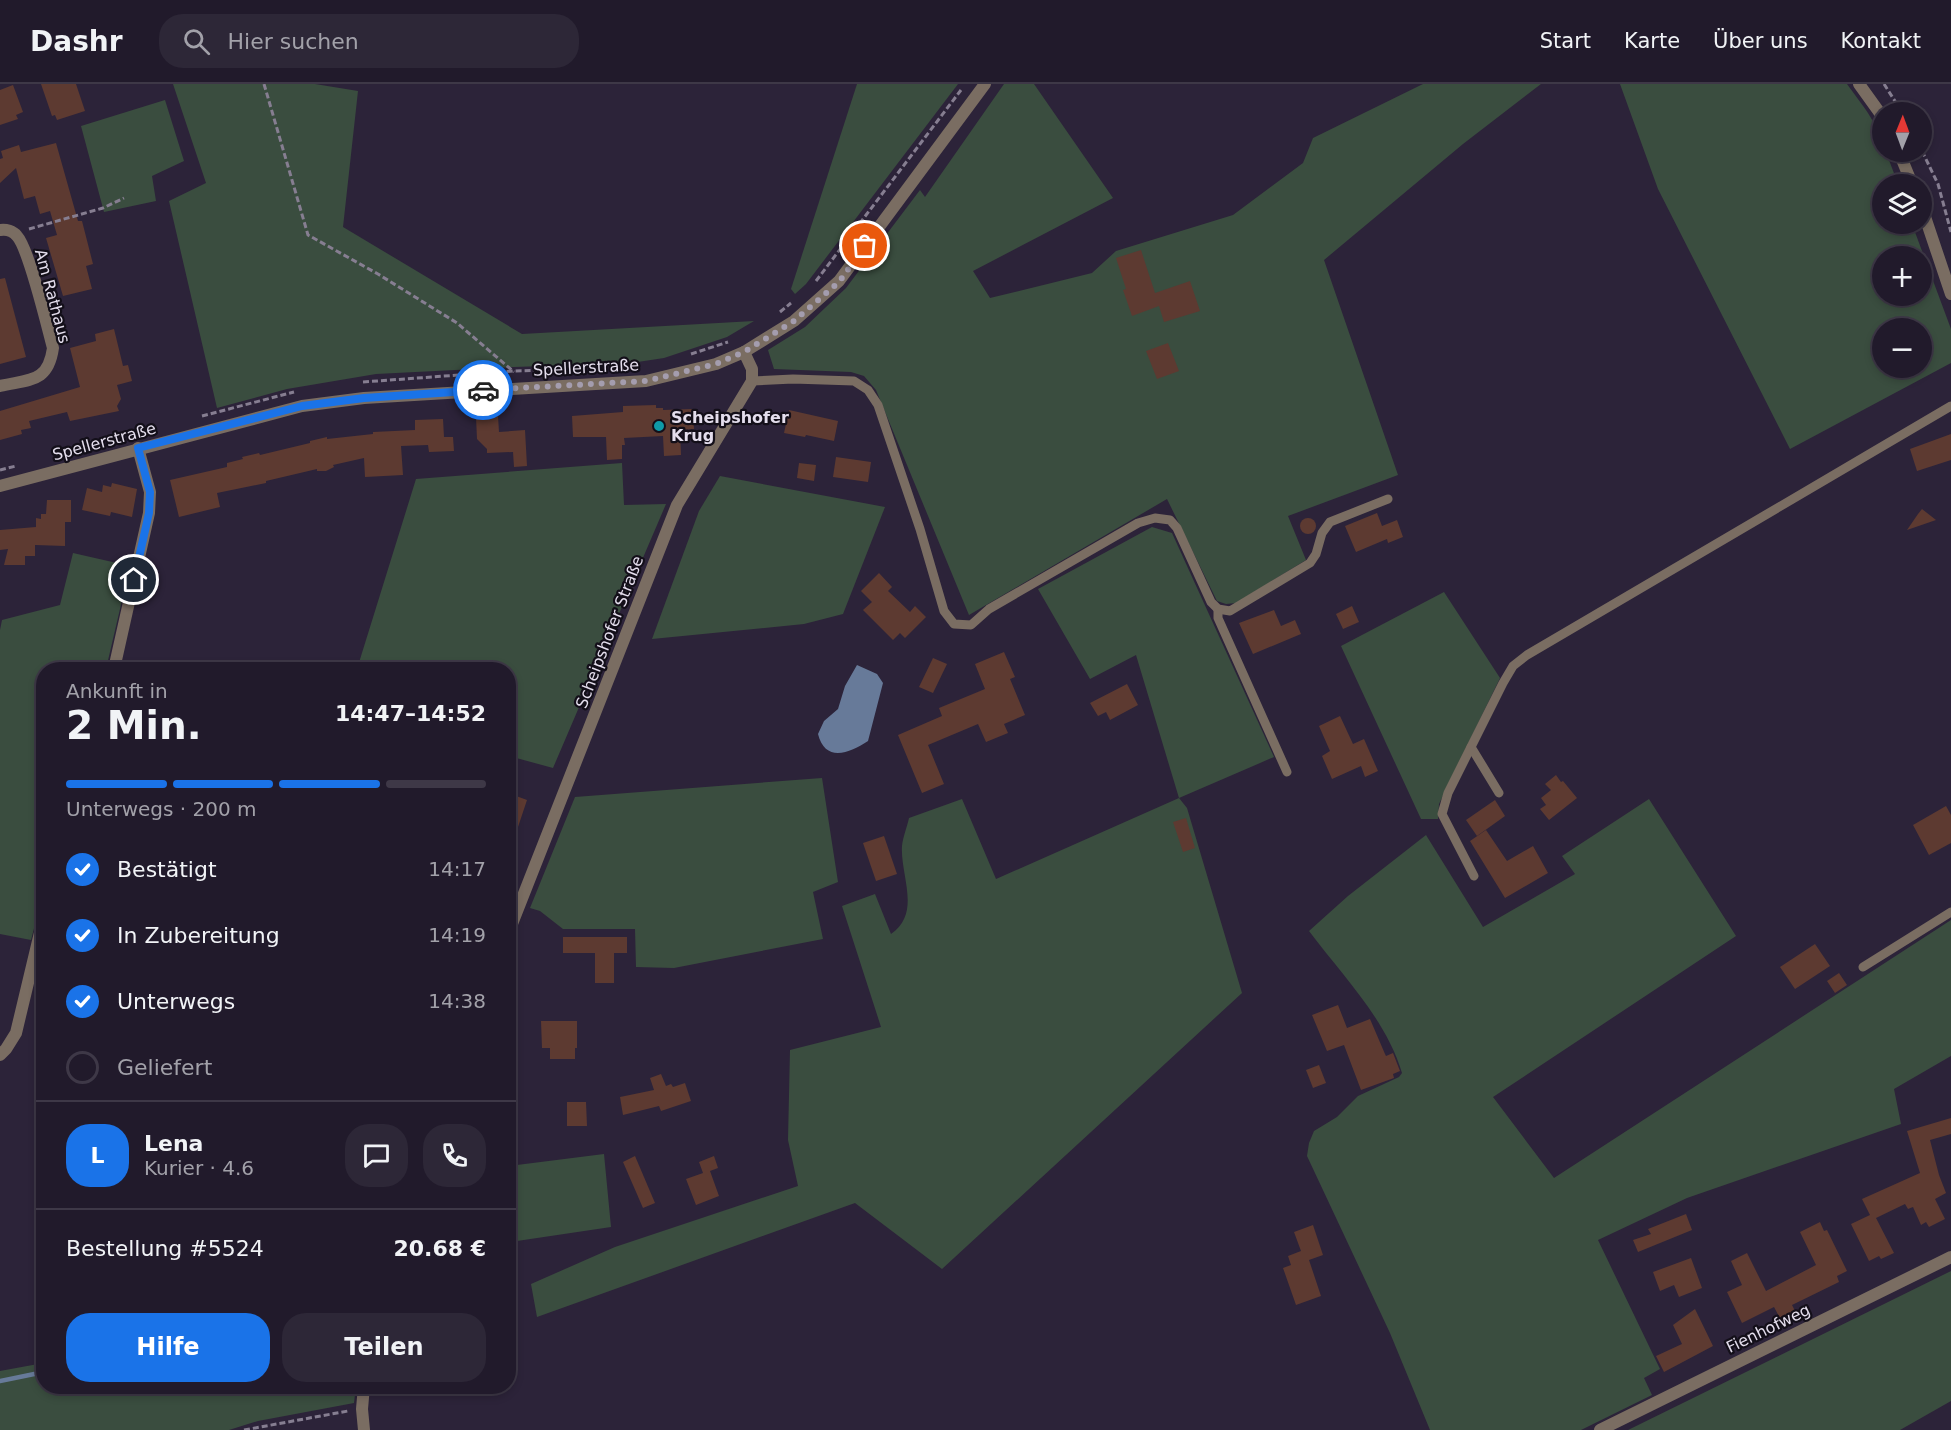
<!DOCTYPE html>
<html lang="de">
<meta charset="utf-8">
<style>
body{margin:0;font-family:"DejaVu Sans",sans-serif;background:#2d2737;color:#f1f3f6;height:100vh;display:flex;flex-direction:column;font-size:22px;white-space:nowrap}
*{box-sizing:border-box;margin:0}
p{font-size:20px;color:#a2a1a9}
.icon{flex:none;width:33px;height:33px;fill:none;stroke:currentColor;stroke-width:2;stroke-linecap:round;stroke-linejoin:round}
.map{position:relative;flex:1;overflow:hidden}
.sheet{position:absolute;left:36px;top:578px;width:480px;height:732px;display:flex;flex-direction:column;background:#211a2b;border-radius:24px;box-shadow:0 3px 9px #0003,0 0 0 2px #3e3847}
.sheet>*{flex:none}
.needle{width:39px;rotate:1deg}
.controls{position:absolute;left:1872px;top:18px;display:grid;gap:12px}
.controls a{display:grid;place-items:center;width:60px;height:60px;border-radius:50%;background:#211a2b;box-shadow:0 3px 9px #0003,0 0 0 2px #3e3847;font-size:30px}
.pin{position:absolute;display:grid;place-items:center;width:51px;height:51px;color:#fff;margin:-26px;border:3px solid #fff;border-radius:50%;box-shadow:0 2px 6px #0007}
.courier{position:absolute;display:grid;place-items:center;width:60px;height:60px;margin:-30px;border:4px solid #1a73e8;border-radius:50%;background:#fff;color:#222;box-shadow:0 2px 8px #0007}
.headline em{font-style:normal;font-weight:700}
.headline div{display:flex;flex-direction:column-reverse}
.headline{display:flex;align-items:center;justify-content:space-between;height:102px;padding:0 30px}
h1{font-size:39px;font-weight:700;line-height:45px}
.bar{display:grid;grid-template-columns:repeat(4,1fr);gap:9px 6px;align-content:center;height:72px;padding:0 30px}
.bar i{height:8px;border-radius:4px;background:#3e3847}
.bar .current{background:#1a73e8}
.bar p{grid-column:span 4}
.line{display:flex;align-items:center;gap:15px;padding:0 30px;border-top:2px solid #3e3847}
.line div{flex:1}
.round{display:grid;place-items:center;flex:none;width:63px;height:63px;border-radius:24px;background:#2d2737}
ol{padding:0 30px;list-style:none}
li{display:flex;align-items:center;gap:18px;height:66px}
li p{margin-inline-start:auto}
li .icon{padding:6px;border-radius:50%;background:#1a73e8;color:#fff;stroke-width:4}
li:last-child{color:#a2a1a9}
li i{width:33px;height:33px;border:3px solid #3e3847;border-radius:50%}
.primary-button{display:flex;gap:12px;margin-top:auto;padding:12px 30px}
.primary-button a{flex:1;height:69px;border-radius:24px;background:#1a73e8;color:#fff;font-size:24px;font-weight:700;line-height:69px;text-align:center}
.primary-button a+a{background:#2d2737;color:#f1f3f6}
header{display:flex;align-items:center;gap:36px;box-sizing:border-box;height:84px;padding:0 30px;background:#211a2b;border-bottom:2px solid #3e3847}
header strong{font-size:28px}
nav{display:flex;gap:33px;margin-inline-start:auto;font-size:21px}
.search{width:420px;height:54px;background:#2d2737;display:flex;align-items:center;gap:15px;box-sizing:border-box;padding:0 21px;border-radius:24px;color:#a2a1a9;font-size:22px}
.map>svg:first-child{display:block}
</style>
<header>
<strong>Dashr</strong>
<div class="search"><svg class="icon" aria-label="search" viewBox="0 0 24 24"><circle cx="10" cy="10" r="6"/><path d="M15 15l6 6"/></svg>Hier suchen</div>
<nav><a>Start</a><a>Karte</a><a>Über uns</a><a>Kontakt</a></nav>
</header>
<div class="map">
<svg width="1951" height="1346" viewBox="0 0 1951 1346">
<rect width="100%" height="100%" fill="#2c2339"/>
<g fill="#3a4d3f" fill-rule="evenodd">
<path d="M173,0h142l43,7 -15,136 179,107 232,-13 -27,16 -63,21 -33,5 -117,4 -138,7 -89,15 -70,19 -48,-207 37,-18z"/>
<path d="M857,0h101l-152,200 -11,10 -4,-5z"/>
<path d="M1004,0h30l79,114 -140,73 17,27 102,-25 24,-22 117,-36 70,-52 10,-25 110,-54h118l-78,60 -139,116 74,215 -110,41 18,44 -70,43 -10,1 -9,-3 -50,-102 -198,116 -93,-225 -12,-14 -13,-4 -77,-3 -6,-19 37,-23 41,-39 74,-98 5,7z"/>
<path d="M1620,0h227c14,20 35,42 35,68h4l12,32h-16v40h30l39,105v34l-161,86 -132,-260zM1882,172h40v40h-40zM1882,244h40v40h-40z"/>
<path d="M165,16l19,61 -32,15 4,25 -52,11 -23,-86z"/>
<path d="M622,379l2,42 42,-1 -113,264 -44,-12 -1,-87h-151l59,-190z"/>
<path d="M720,392l165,31 -42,107 -39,10 -152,15 47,-128z"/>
<path d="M1152,443l20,6 102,224 -95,41 8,10 55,185 -300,276 -87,-66 -318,114 -6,-33 84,-37 183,-61 -10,-46 2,-90 91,-23 -39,-121 33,-12 16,40c31,-21 9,-59 11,-88 1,-9 5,-19 7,-28l53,-19 34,80 183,-81 -43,-143 -46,24 -52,-90z"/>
<path d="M73,469l57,13 -24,103h-62v221l-13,50 -31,-6v-304l2,-10 58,-15z"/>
<path d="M1444,508l56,86 -61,126 -1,15h-17l-80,-173z"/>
<path d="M822,694l16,104 -25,10 10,47 -149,29 -38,-1 -1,-38h-72l-23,-18 -10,-3 45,-111z"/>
<path d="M1649,715l87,137 -243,161 61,81 397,-258v136l-57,33 7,35 -214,74 -89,42 62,129 -16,9 8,17 -71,35h-151l-40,-97 -83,-177 2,-13 5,-12 23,-14 21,-21 41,-19 3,-4c-16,-54 -60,-98 -93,-142l39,-35 78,-61 57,92 92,-53 -13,-18z"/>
<path d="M604,1070l7,73 -94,14v29l-8,-2v-102z"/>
<path d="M1951,1187v130l-51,29h-272z"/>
<path d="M38,1280l5,1 1,21h312l-2,17 -96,18 -29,9h-229v-59z"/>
</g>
<path fill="#677a99" d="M857,581l20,9 6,9 -15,58c-18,12 -43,22 -50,-7l6,-13 14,-12 7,-23z"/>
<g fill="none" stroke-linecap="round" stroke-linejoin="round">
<path stroke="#677a99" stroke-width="4.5" d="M0,1297l44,-9"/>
</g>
<g fill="#5d3a31">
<path d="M41,0h35l9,27 -28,9 -2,-5 -3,1z"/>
<path d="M13,1l10,27 -7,3 2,4 -18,6v-35z"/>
<path d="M56,59l22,78h4l11,43 -7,2 6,23 -29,7 -17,-58 11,-3 -7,-24 -10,3 -5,-18 -11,3 -8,-31 -16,15v-24l3,-1 -2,-7 18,-6 2,7z"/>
<path d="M1141,166l14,43 35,-12 10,30 -36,11 -5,-16 -27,10 -9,-26 3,-1 -10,-31z"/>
<path d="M5,194l21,79 -26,7v-85z"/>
<path d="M114,245l9,37 5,-1 4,16 -15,4 4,14 -4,7 2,5 -49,10 -3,-9 -38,9 2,7 -10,2 1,4 -22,6v-29l80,-24 -10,-39 26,-7 -1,-7z"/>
<path d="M1168,259l11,28 -22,8 -11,-28z"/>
<path d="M656,321v3h7v2l30,-1 1,20 -14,1 1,25 -17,1 -1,-20 -39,2 1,7h-3v14l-15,1 -1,-23h-33l-1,-21 51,-4v-6z"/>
<path d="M789,326l49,11 -4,20 -28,-6 -1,2 -21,-4z"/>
<path d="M498,332l1,16 26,-2 2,36 -13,1 -1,-15 -26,1v-4l-10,-10 -1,-22z"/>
<path d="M443,335l1,18h9l1,14 -25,1 -1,-7 -27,1 2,29 -38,2 -1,-19 -31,7 1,2 -8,4h-9v-2l-51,12v2l-49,10 3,14 -41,10 -9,-37 57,-13v-4l16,-4 -1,-2 17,-4 1,2 50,-12v-2l17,-4v2l46,-5v-2l42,-2v-10z"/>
<path d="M1951,350v26l-34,11 -7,-22z"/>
<path d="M836,373l35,5 -3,20 -35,-5z"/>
<path d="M799,379l17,2 -2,16 -17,-3z"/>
<path d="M112,399l25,6 -5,28 -21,-5 -1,4 -28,-6 5,-22 15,4 1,-7 8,2z"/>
<path d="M47,416h24v22h-6v24l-30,-1v11h-10v9h-21l4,-16 -8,1v-20l36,-3v-9l5,1v-5h5z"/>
<path d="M1922,425l14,11 -29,10 11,-16z"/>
<path d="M1377,429l5,13 15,-6 6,17 -15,6 -1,-4 -31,13 -11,-26z"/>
<circle cx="1308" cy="442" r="8"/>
<path d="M879,489l13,14 -4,4 22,21 5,-6 11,11 -21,21 -5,-5 -7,7 -30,-30 9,-8 -11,-11z"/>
<path d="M1352,522l7,16 -16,7 -7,-15z"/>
<path d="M1274,526l7,16 14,-6 6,14 -48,20 -14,-31z"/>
<path d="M1004,568l11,25 -5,2 15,36 -21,9 4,9 -22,9 -8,-18 -50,21 16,39 -22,9 -24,-58 44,-19 -3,-8 46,-19 -10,-25z"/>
<path d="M933,574l14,6 -14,29 -14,-6z"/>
<path d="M1127,600l11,21 -28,15 -4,-8 -8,4 -8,-13z"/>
<path d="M1340,632l13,28 11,-5 14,32 -13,6 -4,-11 -29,13 -10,-23 8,-5 -11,-25z"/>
<path d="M1556,691l5,7 2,-1 14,17 -28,22 -9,-11 6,-4 -5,-7 10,-8 -6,-6z"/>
<path d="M508,709l19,7 -16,48 -3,-1z"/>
<path d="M1495,716l10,16 -28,20 -11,-16z"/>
<path d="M1946,722l5,9v28l-22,12 -16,-30z"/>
<path d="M1186,734l9,30 -12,4 -10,-30z"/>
<path d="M1486,746l21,31 26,-15 15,27 -43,25 -35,-57z"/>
<path d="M884,752l13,38 -21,7 -13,-38z"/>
<path d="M563,853h64v16h-13v30h-19v-30h-32z"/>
<path d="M1815,860l15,22 -35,23 -15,-22z"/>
<path d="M1839,889l8,12 -12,8 -8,-12z"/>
<path d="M1338,921l9,23 23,-9 15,35 1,2 7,-3 7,18 -7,3 1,4 -33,12 -17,-45 -17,6 -15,-36z"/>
<path d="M541,937h36v27h-2v11h-25v-11h-8z"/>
<path d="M1319,981l7,18 -13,5 -7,-18z"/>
<path d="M661,990l5,12 5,-2 2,3 12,-4 6,18 -30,10 -2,-5 -36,9 -3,-18 34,-7 -4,-12z"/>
<path d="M567,1018h19l1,24h-20z"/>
<path d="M1951,1034v16l-21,6 9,35 7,18 -11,6 10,20 -16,8 -3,-5 -5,3 -8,-18 -5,2 -3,-5 -29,14 18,35 -13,6 -2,-3 -10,5 -18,-37 19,-9 -8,-16 58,-26 -13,-42z"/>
<path d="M635,1072l20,47 -12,5 -20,-46z"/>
<path d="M714,1072l4,12 -8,3 9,25 -23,9 -10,-26 17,-6 -4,-11z"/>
<path d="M1686,1130l6,16 -54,22 -5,-12 18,-6 -3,-5z"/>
<path d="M1820,1138l4,9 3,-1 20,41 -10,5 2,6 -47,23 4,8 -15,7 -7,-13 -32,16 -15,-31 15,-7 -11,-24 16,-8 19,38 50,-26 -16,-33z"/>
<path d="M1313,1141l10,30 -14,5 12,36 -25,9 -13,-37 8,-3 -3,-9 13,-5 -7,-19z"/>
<path d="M1691,1174l11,30 -23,9 -5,-12 -14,6 -7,-19z"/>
<path d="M1695,1225l18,37 -49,26 -8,-16 26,-12 -9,-19z"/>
</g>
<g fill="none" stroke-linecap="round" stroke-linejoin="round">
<g stroke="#867e91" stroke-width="3" stroke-dasharray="6 3" stroke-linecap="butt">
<path d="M264,0l44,151 70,39 79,49 57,49"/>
<path d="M1884,0l18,28"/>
<path d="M1922,67l16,33 13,48"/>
<path d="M29,145l74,-21 21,-10"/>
<path d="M816,197l145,-191"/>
<path d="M780,228l11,-9"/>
<path d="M691,270l37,-12"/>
<path d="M363,298l151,-11 70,-2"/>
<path d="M202,332l92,-24"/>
<path d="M0,386l16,-4"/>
<path d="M244,1346l104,-19"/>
</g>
<g stroke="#7a6d62" stroke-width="9">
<path d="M752,297l41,-2 61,2 14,9 10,15 42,124 24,82 10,13 17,1 18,-16 149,-86 17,-5 15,2 7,8 34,74 7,7 12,2 80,-48 6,-9 6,-21 8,-11 58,-23"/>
<path d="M1218,525v9l69,154"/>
<path d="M1471,663l28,46"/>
<path d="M1474,792l-32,-62 6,-21 55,-110 10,-17 14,-11 424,-249"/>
<path d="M1863,883l88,-55"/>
</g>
<g stroke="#7a6d62" stroke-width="12">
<path d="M0,146c6,-1 13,1 17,6 12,13 30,90 36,112 -5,35 -23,31 -53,38"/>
<path d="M0,402l302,-80 62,-8 282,-17 70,-17 28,-12 50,-31 45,-40 146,-197"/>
<path d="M114,585l35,-156 1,-21 -12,-44"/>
<path d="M508,850l169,-429 75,-124v-12l-8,-17"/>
<path d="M0,971l6,-6 10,-16 28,-117"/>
<path d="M364,1302l-2,23 2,21"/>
<path d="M1600,1346l351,-173"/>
</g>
<g stroke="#7a6d62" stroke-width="12">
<path d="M1859,0l23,32"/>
<path d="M1899,68l13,32"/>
<path d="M1922,124l29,86"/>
</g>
</g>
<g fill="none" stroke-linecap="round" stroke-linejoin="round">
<path stroke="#a49dae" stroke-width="6" stroke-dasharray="0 10.8" d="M483,306l163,-9 70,-17 28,-12 50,-31 45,-39 26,-36"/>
<path stroke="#1a73e8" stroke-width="8" d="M134,496l15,-67 1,-21 -12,-44 164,-42 62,-8 119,-8"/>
</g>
<circle fill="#0f9aa8" stroke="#130f19" stroke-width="2" cx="659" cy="342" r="6"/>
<g text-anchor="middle" stroke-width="4.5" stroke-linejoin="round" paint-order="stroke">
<g font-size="16" fill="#e4deed" stroke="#130f19">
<text transform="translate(53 212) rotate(75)" y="6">Am Rathaus</text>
<text transform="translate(586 283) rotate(-3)" y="6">Spellerstraße</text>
<text transform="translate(104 357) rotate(-15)" y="6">Spellerstraße</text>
<text transform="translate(609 548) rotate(-69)" y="6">Scheipshofer Straße</text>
<text transform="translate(1768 1244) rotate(-26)" y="6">Fienhofweg</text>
</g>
<g font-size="16" font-weight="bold" fill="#e4deed" stroke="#130f19" text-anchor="start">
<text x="671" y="339">Scheipshofer<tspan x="671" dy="18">Krug</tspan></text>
</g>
</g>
</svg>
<div class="controls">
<a><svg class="needle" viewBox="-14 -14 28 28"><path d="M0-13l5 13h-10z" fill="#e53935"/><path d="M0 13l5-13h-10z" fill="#a2a1a9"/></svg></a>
<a><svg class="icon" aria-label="layers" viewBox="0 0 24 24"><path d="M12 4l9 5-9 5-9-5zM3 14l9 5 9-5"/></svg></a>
<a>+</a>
<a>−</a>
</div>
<div class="pin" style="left:865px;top:162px;background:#ea580c"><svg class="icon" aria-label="bag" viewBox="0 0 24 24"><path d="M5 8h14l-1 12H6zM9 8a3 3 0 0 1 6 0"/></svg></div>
<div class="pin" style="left:134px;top:496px;background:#1f2937"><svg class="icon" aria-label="home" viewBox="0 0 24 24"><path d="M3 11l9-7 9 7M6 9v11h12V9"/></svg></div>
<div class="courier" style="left:483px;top:306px"><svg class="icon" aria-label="car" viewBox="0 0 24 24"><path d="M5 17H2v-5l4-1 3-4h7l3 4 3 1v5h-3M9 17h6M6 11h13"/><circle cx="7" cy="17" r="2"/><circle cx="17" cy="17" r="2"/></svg></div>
<section class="sheet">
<div class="headline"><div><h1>2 Min.</h1><p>Ankunft in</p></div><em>14:47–14:52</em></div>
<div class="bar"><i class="current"></i><i class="current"></i><i class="current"></i><i></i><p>Unterwegs · 200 m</p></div>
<ol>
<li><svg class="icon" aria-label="check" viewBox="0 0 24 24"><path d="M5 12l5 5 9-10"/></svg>Bestätigt<p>14:17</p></li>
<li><svg class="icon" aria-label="check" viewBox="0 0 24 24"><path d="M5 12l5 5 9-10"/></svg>In Zubereitung<p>14:19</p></li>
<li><svg class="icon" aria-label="check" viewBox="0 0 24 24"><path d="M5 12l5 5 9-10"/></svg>Unterwegs<p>14:38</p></li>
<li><i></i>Geliefert</li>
</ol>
<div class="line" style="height:108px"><b class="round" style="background:#1a73e8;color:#fff">L</b><div><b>Lena</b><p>Kurier · 4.6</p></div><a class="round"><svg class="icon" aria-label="chat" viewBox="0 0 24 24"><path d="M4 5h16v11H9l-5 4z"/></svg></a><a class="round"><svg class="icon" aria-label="phone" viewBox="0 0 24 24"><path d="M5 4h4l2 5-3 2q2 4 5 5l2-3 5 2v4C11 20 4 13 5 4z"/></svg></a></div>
<div class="line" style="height:78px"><div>Bestellung #5524</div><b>20.68 €</b></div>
<div class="primary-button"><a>Hilfe</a><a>Teilen</a></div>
</section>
</div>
